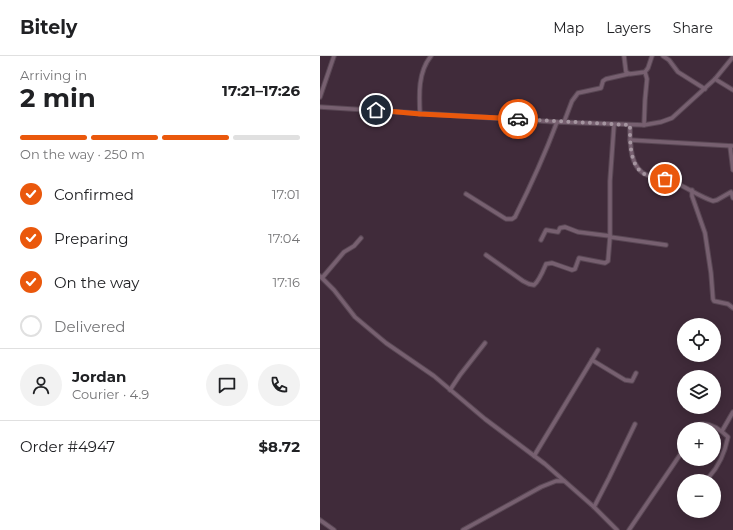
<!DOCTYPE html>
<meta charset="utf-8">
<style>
body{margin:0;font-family:Montserrat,sans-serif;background:#f2f2f2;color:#202124;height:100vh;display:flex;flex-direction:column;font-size:15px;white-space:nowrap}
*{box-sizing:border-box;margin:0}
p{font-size:13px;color:#757577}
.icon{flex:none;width:22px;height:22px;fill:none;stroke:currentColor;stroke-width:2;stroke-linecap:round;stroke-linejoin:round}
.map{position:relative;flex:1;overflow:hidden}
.sheet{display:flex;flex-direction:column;background:#fff;width:320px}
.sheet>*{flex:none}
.buttons{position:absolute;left:357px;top:262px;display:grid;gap:8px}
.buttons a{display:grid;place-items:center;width:44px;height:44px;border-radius:50%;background:#fff;box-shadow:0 2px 10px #0003;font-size:20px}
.pin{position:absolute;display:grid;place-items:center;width:34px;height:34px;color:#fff;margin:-17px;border:2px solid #fff;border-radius:50%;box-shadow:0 1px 4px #0007}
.courier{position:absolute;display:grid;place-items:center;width:40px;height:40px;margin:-20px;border:3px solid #ea580c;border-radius:50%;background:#fff;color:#222;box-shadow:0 1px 5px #0007}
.head em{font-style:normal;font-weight:700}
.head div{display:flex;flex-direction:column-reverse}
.head{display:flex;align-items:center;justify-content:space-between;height:68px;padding:0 20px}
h1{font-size:26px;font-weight:700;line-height:30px}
.bar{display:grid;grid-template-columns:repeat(4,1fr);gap:6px 4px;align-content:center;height:48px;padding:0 20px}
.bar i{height:5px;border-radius:3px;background:#e0e0e0}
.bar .selected{background:#ea580c}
.bar p{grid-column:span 4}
.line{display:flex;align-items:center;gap:10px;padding:0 20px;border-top:1px solid #e0e0e0}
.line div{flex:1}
.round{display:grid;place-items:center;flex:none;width:42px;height:42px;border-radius:21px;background:#f2f2f2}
ol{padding:0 20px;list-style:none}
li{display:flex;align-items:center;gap:12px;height:44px}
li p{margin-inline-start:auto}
li .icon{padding:4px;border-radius:50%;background:#ea580c;color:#fff;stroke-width:4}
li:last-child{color:#757577}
li i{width:22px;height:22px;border:2px solid #e0e0e0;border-radius:50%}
header{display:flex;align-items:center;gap:24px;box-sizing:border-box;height:56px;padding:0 20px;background:#fff;border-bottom:1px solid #e0e0e0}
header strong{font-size:19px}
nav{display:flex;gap:22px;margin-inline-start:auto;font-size:14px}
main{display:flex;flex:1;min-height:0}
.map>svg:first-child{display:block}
</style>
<header>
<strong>Bitely</strong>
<nav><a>Map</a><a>Layers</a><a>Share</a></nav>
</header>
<main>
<section class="sheet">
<div class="head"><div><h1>2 min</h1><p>Arriving in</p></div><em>17:21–17:26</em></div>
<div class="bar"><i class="selected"></i><i class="selected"></i><i class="selected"></i><i></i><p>On the way · 250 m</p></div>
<ol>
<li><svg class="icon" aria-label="check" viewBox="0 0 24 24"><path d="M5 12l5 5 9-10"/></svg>Confirmed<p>17:01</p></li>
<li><svg class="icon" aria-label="check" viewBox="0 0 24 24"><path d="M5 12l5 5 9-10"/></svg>Preparing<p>17:04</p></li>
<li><svg class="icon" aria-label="check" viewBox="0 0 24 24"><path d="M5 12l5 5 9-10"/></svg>On the way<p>17:16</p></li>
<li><i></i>Delivered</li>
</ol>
<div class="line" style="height:72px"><a class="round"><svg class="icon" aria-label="person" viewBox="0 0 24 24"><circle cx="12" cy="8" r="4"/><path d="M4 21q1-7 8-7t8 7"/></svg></a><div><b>Jordan</b><p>Courier · 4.9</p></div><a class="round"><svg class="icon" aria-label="chat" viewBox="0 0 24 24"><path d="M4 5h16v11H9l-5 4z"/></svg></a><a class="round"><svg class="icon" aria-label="phone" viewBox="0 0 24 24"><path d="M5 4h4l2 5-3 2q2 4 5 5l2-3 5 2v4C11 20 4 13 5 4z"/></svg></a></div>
<div class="line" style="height:52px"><div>Order #4947</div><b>$8.72</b></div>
</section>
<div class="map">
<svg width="413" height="474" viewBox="0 0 413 474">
<rect width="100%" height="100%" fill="#402b3a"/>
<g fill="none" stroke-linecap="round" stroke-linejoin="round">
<g stroke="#594754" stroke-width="5.5">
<g id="minor">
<path d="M304,0l2,16 4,2 15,-2 3,-4 4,-12"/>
<path d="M343,0l6,4 9,12 27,17"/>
<path d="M395,23l18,11"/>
<path d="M0,41l14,-41"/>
<path d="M0,51l237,15 87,3 17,-3 11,-4 43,-39 18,-22"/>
<path d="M100,58c-1,-20 -2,-42 11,-58"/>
<path d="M244,66l8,-21 6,-8 23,-5 2,-7 3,-2 22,-5"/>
<path d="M310,69c0,16 -1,43 17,50 7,3 16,3 24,6 14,5 27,15 42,20l4,-1 14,-8 2,6"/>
<path d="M324,69l1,-25 2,-21 -2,-7"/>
<path d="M310,84l103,6"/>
<path d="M410,90l3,24"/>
<path d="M372,134v6l13,37 6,40 2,26 1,2 14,3 5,4"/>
<path d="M146,138l40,25h6l3,-2c16,-32 30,-63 42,-95"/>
<path d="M290,181l56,8"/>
<path d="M221,184l5,-10 12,2 2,-4 5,-1 13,5 32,4"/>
<path d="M166,199l37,26 6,3 5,1c5,-4 9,-14 12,-21l6,-1 20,7 3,-1 4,-11 26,5 3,-2 2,-24v-56l4,-56"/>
<path d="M0,220l14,14 21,27 31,26 48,33 51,43 60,45 49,43 23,23"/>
<path d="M2,222l22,-26 10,-6 7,-8"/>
<path d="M272,304l33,20 7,1 4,-8"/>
<path d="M130,334l10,-15 25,-32"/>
<path d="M377,373l4,-5c11,-1 20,6 27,13 -3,15 -9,29 -19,40"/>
<path d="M402,375l11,-19"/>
<path d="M214,400l64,-106"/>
<path d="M274,451l15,-29 26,-54"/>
<path d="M0,464l14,10"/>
<path d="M143,474l78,-43 15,-6h8"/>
<path d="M309,474l55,-81"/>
</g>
</g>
<use href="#minor" stroke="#776070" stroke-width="3.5"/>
</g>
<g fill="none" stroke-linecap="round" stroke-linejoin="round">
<path stroke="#a595a0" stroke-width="4" stroke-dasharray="0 7.2" d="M198,63l112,6c0,15 -1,40 14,49 6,3 14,4 21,5"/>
<path stroke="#ea580c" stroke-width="5" d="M56,54l44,4 98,5"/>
</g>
</svg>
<div class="buttons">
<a><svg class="icon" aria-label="locate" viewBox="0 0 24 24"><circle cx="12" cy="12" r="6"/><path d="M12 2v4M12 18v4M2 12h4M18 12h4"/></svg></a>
<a><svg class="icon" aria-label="layers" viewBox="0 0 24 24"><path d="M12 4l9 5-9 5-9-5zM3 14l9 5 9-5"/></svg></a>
<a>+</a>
<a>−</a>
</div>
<div class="pin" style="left:345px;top:123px;background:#ea580c"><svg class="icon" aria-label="bag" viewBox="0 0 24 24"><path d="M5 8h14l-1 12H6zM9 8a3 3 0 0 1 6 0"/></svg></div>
<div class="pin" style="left:56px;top:54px;background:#1f2937"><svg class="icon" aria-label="home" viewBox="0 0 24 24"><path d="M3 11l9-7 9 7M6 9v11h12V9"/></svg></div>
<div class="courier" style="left:198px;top:63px"><svg class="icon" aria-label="car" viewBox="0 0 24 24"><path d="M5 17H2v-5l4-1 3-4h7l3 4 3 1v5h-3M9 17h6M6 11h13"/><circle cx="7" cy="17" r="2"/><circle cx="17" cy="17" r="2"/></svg></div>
</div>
</main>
